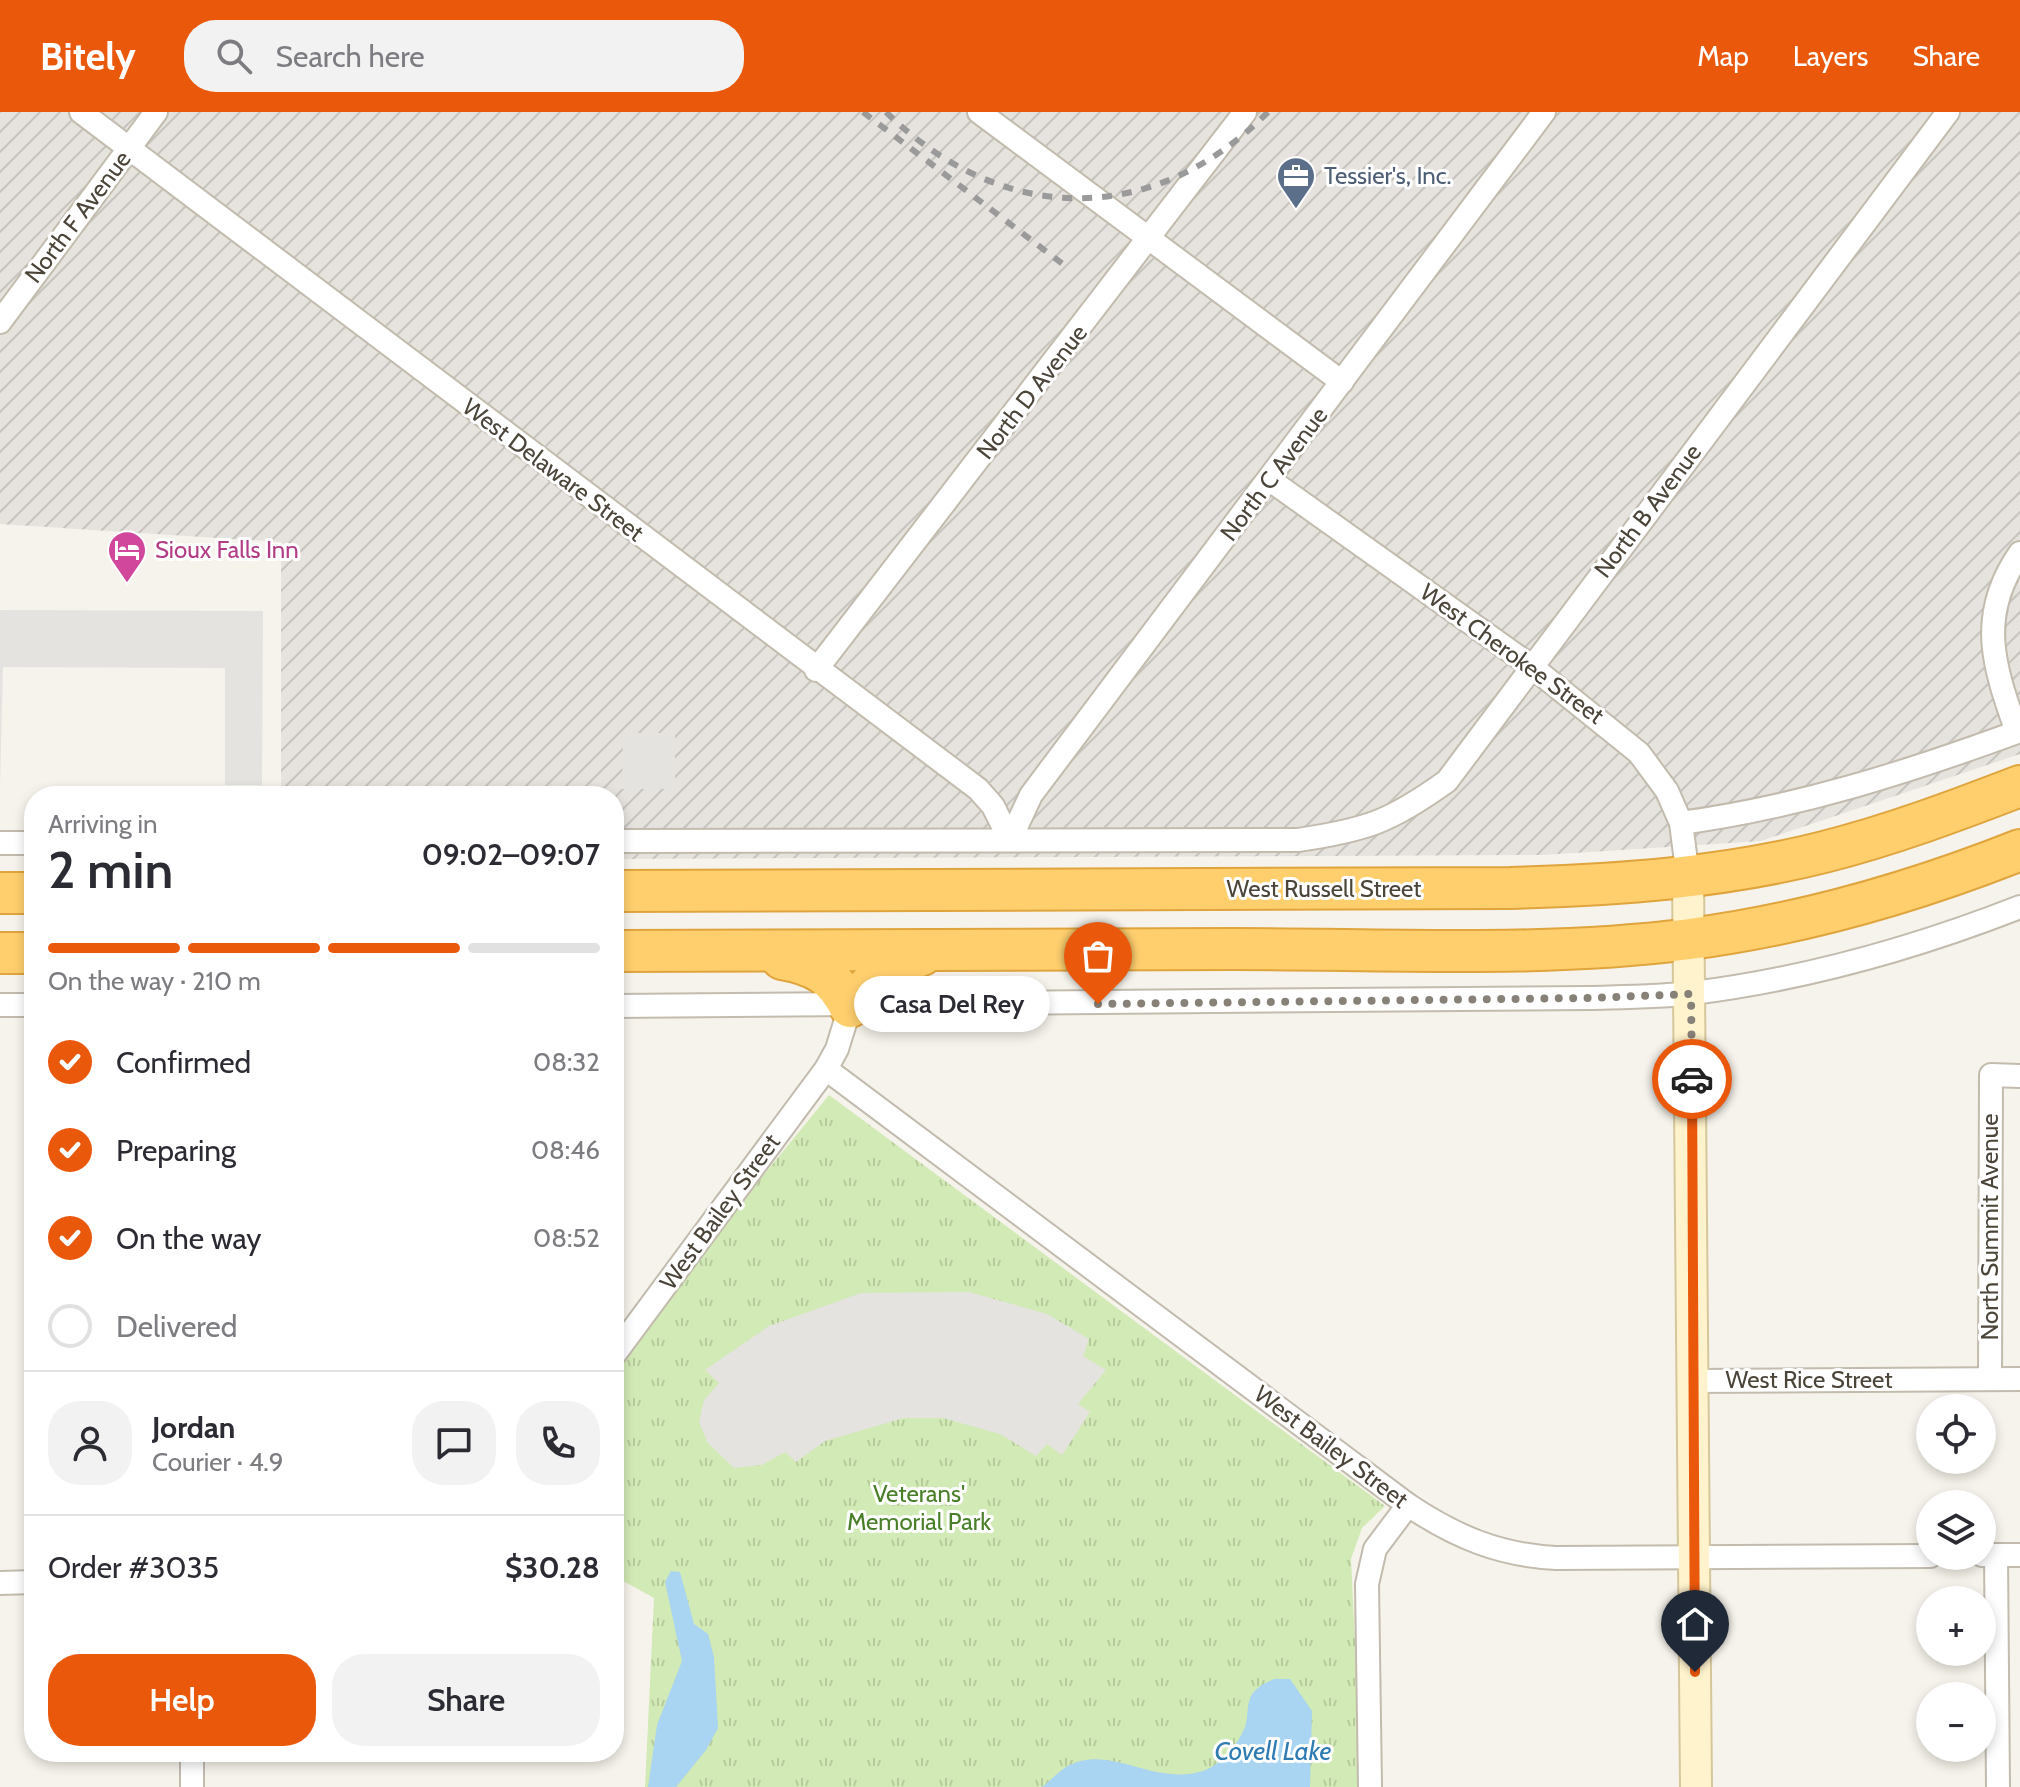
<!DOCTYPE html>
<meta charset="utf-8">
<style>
body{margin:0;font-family:Cabin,sans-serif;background:#f2f2f3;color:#2b2b33;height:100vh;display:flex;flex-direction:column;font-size:30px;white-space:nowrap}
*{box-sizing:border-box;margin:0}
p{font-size:26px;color:#7c7c81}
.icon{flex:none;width:44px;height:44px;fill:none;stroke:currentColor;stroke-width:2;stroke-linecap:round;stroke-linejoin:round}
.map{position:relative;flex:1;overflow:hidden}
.details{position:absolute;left:24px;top:674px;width:600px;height:976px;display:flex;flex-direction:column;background:#fff;border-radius:32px;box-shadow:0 4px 12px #0003}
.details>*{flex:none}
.buttons{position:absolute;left:1916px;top:1282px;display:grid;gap:16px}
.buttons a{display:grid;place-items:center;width:80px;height:80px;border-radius:50%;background:#fff;box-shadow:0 4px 12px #0003;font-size:40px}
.pin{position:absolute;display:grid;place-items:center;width:68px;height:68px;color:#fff;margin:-82px -34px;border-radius:50% 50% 50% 0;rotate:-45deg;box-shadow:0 0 8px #0007}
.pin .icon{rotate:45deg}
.courier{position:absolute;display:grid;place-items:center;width:80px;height:80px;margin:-40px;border:6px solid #ea580c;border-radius:50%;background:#fff;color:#222;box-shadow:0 2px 10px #0007}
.bubble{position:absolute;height:56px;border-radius:28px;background:#fff;box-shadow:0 4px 12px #0003;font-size:26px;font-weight:600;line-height:56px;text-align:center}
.headline em{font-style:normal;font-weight:600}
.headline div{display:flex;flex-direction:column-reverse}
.headline{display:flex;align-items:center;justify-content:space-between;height:136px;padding:0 24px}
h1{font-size:52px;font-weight:600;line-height:60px}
.bar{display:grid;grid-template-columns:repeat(4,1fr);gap:12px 8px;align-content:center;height:96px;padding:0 24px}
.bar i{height:10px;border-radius:6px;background:#e1e1e2}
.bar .current{background:#ea580c}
.bar p{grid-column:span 4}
.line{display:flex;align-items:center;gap:20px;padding:0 24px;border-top:2px solid #e1e1e2}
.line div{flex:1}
.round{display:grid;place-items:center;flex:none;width:84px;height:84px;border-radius:32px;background:#f2f2f3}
ol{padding:0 24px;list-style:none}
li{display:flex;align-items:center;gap:24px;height:88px}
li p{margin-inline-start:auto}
li .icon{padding:8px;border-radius:50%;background:#ea580c;color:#fff;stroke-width:4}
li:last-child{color:#7c7c81}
li i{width:44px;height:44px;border:4px solid #e1e1e2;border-radius:50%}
.primary-button{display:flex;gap:16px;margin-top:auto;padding:16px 24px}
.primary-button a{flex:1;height:92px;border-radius:32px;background:#ea580c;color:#fff;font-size:32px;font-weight:600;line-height:92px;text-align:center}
.primary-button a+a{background:#f2f2f3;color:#2b2b33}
header{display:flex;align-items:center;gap:48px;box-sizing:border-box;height:112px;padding:0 40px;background:#ea580c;color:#fff}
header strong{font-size:38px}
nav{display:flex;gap:44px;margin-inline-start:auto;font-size:28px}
.search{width:560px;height:72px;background:#f2f2f3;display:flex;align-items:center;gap:20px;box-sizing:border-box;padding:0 28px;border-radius:32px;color:#7c7c81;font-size:30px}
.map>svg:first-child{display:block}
</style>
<header>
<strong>Bitely</strong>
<div class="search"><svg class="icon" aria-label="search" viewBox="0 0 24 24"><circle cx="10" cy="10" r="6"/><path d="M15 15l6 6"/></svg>Search here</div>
<nav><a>Map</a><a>Layers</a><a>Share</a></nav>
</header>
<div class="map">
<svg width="2020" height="1675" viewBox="0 0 2020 1675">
<defs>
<pattern id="industrial-furrows" width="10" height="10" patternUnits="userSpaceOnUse" patternTransform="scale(2)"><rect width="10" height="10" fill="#e6e2dd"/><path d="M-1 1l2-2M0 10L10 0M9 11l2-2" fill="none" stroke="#c7c3be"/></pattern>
<pattern id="grass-tufts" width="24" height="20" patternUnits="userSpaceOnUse" patternTransform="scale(2)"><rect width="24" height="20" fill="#d2eab5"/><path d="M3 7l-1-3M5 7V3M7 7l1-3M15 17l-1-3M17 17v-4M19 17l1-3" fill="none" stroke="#b6ca9c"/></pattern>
</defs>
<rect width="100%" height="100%" fill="#f6f3ec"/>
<path fill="url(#industrial-furrows)" d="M0,0h2020v642l-259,87 -218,14 -929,4v-63h-333v-254l-281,-18z"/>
<path fill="url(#grass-tufts)" d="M829,983l556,411 -23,22 -11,31 11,228h-717l9,-189 -40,-22v-218z"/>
<g fill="#e5e3e0">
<path d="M0,498l263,1 -1,174h-37v-117l-222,-1 -3,120z"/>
<path d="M623,621h52v56h-53z"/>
<path d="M969,1180l78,22 42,25 -6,17 23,14 -28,34 12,8 -28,43 -15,-11 -11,12 -36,-22 -57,-16h-39l-79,23 -29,21 -11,-10 -23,13 -28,3 -26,-25 -9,-21 5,-22 15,-17 -14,-13 64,-44 92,-33z"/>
</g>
<g fill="#a9d4f2">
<path d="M671,1459l9,1 14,52 14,10 6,23 4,71 -12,22 -30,37h-28l9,-62 25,-64 -17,-79z"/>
<path d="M1274,1567h16l22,32 -2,76h-268c8,-6 16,-15 24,-20 43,-25 87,20 137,4 19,-7 34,-25 42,-44 5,-14 -1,-28 13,-39 4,-4 11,-6 16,-9z"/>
</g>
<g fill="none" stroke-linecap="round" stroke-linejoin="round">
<g stroke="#c2bbae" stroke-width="26">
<g id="street">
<path d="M81,0l897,677 15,17 17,34"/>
<path d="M979,0l363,270"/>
<path d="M0,210l156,-210"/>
<path d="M1270,368l261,186 108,87 28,38 14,32 7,54"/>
<path d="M816,558l429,-558"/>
<path d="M2017,620c-23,-65 -41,-116 3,-179"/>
<path d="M1681,711c118,-16 227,-51 339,-92"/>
<path d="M1010,728l21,-45 513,-683"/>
<path d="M614,729l684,-1c68,-10 92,-18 149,-59l501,-669"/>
<path d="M0,731h34"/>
<path d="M0,893h34"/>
<path d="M614,894l974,-8c35,-1 70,-1 105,-5 112,-14 222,-45 327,-86"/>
<path d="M826,957l582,436c48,32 91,50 148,53l374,-2"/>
<path d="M614,1243l212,-286 11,-20 13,-42"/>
<path d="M1990,1267l1,-304 29,1"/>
<path d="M1695,1269l325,-2"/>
<path d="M1982,1443h38"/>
<path d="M1996,1443l2,232"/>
<path d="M0,1471l34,-1"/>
<path d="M192,1640v35"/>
<path d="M1370,1675l-3,-203 8,-35 33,-44"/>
</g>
</g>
<g stroke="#d6c79b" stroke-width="34">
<path id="secondary" d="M1688,765l8,910"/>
</g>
<g stroke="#e0a43c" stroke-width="44">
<g id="highway">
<path d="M614,779l896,-3c106,-3 211,-10 314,-36 67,-17 131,-41 196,-66"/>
<path d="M0,781h34"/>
<path d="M614,839c207,-1 414,-1 620,-2 151,0 307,9 456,-10 114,-15 224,-47 330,-89"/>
<path d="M0,841h34"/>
<path d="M782,847c35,6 52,17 68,48l33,-37 39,-15"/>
</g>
</g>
<use href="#street" stroke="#fff" stroke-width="22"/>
<use href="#secondary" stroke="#fff3cd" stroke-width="30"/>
<use href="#highway" stroke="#ffcf6e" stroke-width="40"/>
<g stroke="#9a9a9a" stroke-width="6" stroke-dasharray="10 10" stroke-linecap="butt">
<path d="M863,0l205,156"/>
<path d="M886,0c116,114 267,116 382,0"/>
</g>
</g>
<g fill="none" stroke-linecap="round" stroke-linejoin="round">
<path stroke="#878178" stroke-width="8" stroke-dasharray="0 14.4" d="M1098,892l490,-6 103,-4 1,85"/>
<path stroke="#ea580c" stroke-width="10" d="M1692,967l3,593"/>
</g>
<defs>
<g id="office-pin" transform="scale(2)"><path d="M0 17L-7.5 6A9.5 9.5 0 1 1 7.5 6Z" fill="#5c6f8a" stroke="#fff"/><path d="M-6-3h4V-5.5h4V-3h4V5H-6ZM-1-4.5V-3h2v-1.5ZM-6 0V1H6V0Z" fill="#fff"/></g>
<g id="hotel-pin" transform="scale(2)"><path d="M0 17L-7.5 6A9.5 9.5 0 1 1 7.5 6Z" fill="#d1479c" stroke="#fff"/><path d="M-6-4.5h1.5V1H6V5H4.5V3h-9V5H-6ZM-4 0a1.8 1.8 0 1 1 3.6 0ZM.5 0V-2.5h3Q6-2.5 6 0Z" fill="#fff"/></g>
</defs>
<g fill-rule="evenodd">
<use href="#office-pin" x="1296" y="64"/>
<use href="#hotel-pin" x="127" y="438"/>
</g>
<g text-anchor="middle" stroke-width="6" stroke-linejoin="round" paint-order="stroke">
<g font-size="24" fill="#4e5e75" stroke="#fff" text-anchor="start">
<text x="1324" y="72">Tessier's, Inc.</text>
</g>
<g font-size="24" fill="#4b4439" stroke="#fff">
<text transform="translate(78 105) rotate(-53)" y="8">North F Avenue</text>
<text transform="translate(1032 280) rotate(-52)" y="8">North D Avenue</text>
<text transform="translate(553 358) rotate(37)" y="8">West Delaware Street</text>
<text transform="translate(1274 362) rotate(-53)" y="8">North C Avenue</text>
<text transform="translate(1648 399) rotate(-53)" y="8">North B Avenue</text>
<text transform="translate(1512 542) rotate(36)" y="8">West Cherokee Street</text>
<text x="1324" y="785">West Russell Street</text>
<text transform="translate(720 1100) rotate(-54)" y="8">West Bailey Street</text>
<text transform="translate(1990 1115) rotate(-90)" y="8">North Summit Avenue</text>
<text x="1809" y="1276">West Rice Street</text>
<text transform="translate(1331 1335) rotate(37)" y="8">West Bailey Street</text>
</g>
<g font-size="24" fill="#b23c85" stroke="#fff" text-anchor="start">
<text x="155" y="446">Sioux Falls Inn</text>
</g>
<g font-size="24" fill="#4a7f2a" stroke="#fff">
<text x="919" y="1390">Veterans'<tspan x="919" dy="28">Memorial Park</tspan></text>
</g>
<g font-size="26" font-style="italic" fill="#2e7ab2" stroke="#fff">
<text x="1273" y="1648">Covell Lake</text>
</g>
</g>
</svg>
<div class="buttons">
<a><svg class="icon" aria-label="locate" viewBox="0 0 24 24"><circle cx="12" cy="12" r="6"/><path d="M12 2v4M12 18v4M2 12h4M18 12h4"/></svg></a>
<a><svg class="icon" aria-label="layers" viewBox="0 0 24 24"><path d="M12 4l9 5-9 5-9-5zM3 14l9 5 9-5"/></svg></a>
<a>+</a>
<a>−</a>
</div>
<div class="pin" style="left:1098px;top:892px;background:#ea580c"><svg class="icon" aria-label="bag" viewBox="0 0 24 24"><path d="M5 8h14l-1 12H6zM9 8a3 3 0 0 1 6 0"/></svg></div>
<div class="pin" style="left:1695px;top:1560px;background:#1f2937"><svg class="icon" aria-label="home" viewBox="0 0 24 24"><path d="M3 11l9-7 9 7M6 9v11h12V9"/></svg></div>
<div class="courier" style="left:1692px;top:967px"><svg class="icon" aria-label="car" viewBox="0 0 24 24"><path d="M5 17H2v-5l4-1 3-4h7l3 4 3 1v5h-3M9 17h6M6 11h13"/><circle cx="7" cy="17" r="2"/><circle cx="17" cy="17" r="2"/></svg></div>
<div class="bubble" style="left:854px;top:864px;width:196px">Casa Del Rey</div>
<section class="details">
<div class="headline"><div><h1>2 min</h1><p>Arriving in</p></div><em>09:02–09:07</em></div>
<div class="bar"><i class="current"></i><i class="current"></i><i class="current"></i><i></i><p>On the way · 210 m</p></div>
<ol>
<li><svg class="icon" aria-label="check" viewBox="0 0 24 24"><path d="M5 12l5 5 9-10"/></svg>Confirmed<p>08:32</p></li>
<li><svg class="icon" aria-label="check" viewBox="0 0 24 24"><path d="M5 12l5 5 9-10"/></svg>Preparing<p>08:46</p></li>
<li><svg class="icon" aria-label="check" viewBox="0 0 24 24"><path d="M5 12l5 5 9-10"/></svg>On the way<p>08:52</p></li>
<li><i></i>Delivered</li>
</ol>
<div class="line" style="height:144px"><a class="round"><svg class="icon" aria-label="person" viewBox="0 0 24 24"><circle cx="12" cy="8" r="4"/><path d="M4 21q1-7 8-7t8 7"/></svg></a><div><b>Jordan</b><p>Courier · 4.9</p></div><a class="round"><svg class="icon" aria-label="chat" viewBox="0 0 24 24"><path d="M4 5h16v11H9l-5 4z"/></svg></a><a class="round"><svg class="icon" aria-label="phone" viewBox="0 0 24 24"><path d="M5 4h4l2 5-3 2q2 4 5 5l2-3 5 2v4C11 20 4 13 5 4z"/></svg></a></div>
<div class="line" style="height:104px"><div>Order #3035</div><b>$30.28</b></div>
<div class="primary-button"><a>Help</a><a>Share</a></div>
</section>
</div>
